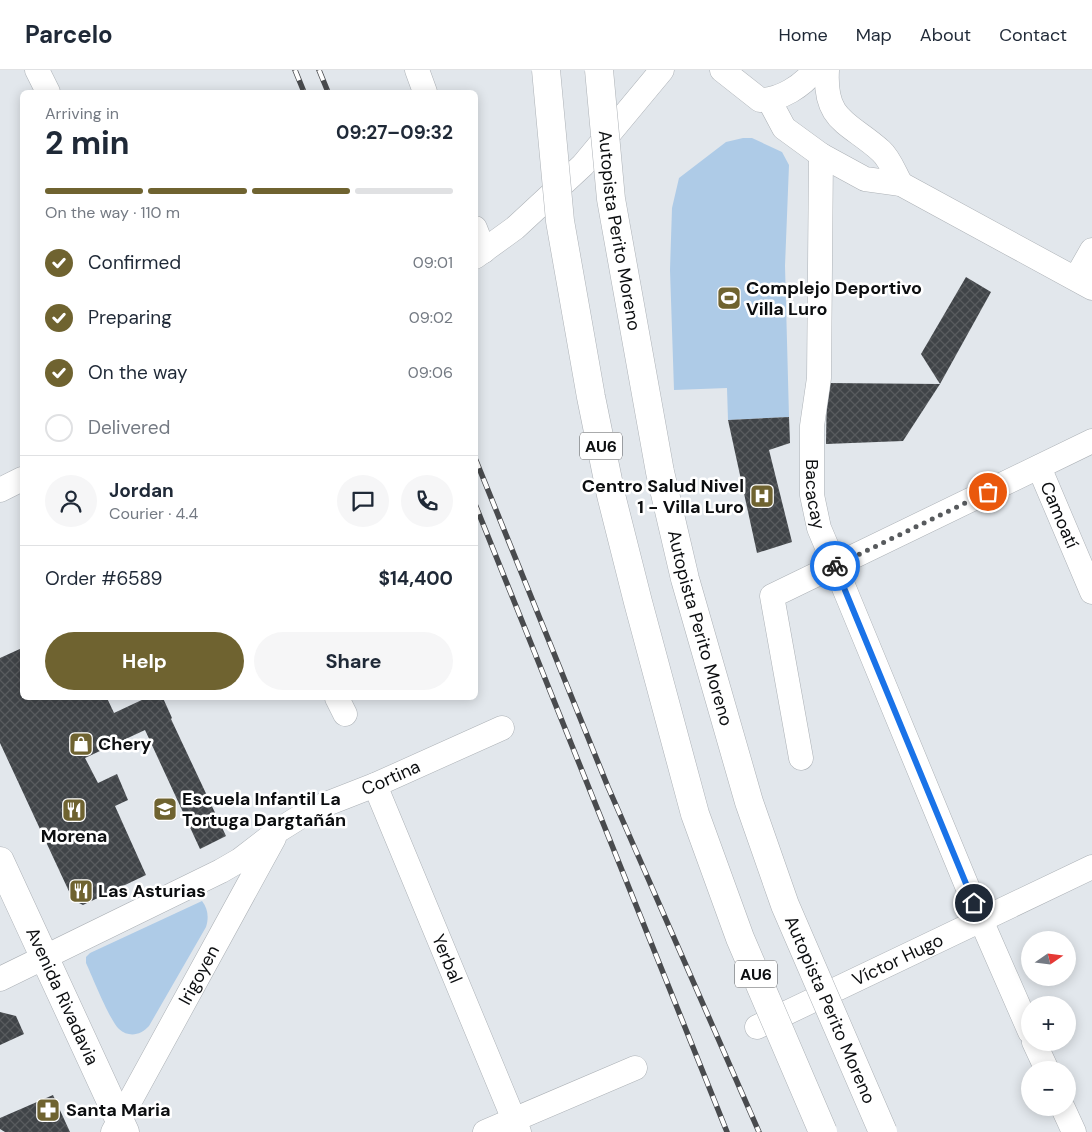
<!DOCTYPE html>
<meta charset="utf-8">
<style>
body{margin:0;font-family:"DM Sans",sans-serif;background:#f6f6f7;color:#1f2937;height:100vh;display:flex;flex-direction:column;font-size:19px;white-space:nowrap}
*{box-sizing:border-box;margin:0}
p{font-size:16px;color:#747a83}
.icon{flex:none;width:28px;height:28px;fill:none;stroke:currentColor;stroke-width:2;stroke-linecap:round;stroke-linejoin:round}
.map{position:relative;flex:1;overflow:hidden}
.drawer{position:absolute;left:20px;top:20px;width:458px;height:610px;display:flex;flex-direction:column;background:#fff;border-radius:8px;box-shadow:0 2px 12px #0003}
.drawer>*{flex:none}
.needle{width:32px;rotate:76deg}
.fabs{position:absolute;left:1021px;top:861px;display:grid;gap:10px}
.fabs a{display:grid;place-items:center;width:55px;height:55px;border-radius:50%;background:#fff;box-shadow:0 2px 12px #0003;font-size:25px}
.pin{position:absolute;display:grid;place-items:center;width:42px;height:42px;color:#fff;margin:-21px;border:2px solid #fff;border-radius:50%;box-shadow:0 1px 5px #0007}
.courier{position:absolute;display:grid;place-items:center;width:50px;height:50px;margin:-25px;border:4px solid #1a73e8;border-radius:50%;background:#fff;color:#222;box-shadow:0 1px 6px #0007}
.head em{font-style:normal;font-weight:700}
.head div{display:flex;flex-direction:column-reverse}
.head{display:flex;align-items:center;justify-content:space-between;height:85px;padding:0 25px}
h1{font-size:32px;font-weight:700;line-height:38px}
.bar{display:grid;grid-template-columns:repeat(4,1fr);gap:8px 5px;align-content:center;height:60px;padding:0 25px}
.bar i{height:6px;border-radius:4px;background:#e0e1e3}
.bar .selected{background:#6f6330}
.bar p{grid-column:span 4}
.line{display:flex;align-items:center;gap:12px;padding:0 25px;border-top:1px solid #e0e1e3}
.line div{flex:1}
.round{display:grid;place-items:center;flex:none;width:52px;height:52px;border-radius:26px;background:#f6f6f7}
ol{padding:0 25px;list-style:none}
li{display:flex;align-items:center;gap:15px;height:55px}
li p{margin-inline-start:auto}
li .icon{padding:5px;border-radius:50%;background:#6f6330;color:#fff;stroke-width:4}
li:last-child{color:#747a83}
li i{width:28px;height:28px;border:2px solid #e0e1e3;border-radius:50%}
.button{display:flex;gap:10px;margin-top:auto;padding:10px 25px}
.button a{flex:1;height:58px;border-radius:30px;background:#6f6330;color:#fff;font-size:20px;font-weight:700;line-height:58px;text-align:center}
.button a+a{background:#f6f6f7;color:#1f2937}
header{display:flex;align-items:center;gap:30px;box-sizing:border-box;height:70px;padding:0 25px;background:#fff;border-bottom:1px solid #e0e1e3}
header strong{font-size:24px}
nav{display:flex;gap:28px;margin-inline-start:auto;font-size:18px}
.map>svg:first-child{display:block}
</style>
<header>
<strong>Parcelo</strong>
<nav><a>Home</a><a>Map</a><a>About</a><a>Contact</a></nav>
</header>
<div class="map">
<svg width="1092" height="1062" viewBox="0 0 1092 1062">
<defs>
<pattern id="building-cross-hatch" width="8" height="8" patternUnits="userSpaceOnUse" patternTransform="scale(1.25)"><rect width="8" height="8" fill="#404448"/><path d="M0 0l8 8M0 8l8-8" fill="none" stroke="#585b5e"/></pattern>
</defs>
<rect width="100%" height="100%" fill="#e2e7ec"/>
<g fill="#aecbe7">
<path d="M743,68h9l30,14 7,13 -4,101 4,151 -61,3 -1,-32 -53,2 -4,-120 2,-62 7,-30 47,-36z"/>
<path d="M202,831c6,8 7,16 4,26l-57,99c-8,9 -20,12 -30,3 -9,-8 -27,-53 -33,-66v-6l4,-4z"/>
</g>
<g fill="url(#building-cross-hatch)">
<path d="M966,207l25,15 -51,92 -19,-30z"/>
<path d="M827,313l113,1 -37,57 -77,3z"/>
<path d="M789,347l1,26 -21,7 23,92 -35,11 -29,-133z"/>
<path d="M22,578v50h85l7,15 32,-15h17l9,20 -1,1 55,117 -26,13 -55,-119 -60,28 13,25 19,-9 11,26 -13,6 31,69 -63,30 -10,-5 -73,-157v-85z"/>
<path d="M0,942l16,4 8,18 -24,11z"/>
<path d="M53,1025l17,37h-65l-5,-3v-11z"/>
</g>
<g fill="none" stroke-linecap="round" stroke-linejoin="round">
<g stroke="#acb1b6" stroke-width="25">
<g id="minor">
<path d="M37,0l11,22"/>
<path d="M417,0l8,22"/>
<path d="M722,0l38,30c21,0 42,-14 55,-30"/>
<path d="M827,0c-3,52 22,52 54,81 9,8 14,23 20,33"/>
<path d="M769,30l15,28 37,27 44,24 36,5 191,104"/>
<path id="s1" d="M821,85l-2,223 -7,48v69l7,33 16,38 146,354 49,112"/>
<path d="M475,158l9,23"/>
<path d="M475,187l40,-29 68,-63 79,-95"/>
<path d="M1076,208l16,-28"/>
<path id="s2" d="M1039,397l53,125"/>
<path d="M0,420l22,-11"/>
<path d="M337,628l8,16"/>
<path d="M801,688l-29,-162 320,-155"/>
<path id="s3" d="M375,715l144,347"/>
<path id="s4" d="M0,909l221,-108 19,-11 39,-30 32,-20 64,-25 127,-57"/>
<path id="s5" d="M757,957l335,-160"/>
<path d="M1034,972l13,28"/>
<path d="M1063,1038l11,24"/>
<path id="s6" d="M113,1062l161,-294"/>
<path d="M485,1062l150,-64"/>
</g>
</g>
<g stroke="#acb1b6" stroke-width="29">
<g id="major">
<path id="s7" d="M0,791l125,271"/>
</g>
</g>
<use href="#minor" stroke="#fff" stroke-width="24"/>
<use href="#major" stroke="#fff" stroke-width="28"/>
<g stroke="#494b4e" stroke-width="5.5">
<g id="rail">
<path d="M295,0l9,22"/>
<path d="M319,0l9,22"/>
<path d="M475,388l133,329 151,345"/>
<path d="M475,434l252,628"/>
</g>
</g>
<use href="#rail" stroke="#fff" stroke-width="4" stroke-dasharray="11" stroke-linecap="butt"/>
<g stroke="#acb1b6" stroke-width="29" stroke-linecap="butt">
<g id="highway-bridge">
<path d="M546,0l14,151 31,176 20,98 27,107 57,212 45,124 83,194"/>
<path id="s8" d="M599,0l12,129 49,273 25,107 64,223 36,103 98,227"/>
</g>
</g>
<use href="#highway-bridge" stroke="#fff" stroke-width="28"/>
</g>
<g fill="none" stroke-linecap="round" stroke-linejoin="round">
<path stroke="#575a5d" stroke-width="5" stroke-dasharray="0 9" d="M835,496l153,-74"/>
<path stroke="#1a73e8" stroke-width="6" d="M835,496l139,337"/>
</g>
<defs>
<g id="stadium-square" transform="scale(1.25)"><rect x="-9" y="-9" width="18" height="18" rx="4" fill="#6f6330" stroke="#fff"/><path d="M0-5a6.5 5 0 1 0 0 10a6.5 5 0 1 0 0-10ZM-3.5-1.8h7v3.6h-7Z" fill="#fff"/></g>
<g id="hospital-square" transform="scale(1.25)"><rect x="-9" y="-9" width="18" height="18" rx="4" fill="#6f6330" stroke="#fff"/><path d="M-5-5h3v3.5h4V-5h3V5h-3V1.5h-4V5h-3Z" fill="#fff"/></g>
<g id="shop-square" transform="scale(1.25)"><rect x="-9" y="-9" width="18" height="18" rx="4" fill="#6f6330" stroke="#fff"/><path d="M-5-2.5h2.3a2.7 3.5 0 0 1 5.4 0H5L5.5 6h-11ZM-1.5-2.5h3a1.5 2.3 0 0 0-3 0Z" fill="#fff"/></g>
<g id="school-square" transform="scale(1.25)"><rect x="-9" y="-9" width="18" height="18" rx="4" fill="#6f6330" stroke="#fff"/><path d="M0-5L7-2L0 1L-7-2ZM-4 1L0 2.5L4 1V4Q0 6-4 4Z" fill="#fff"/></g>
<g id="restaurant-square" transform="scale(1.25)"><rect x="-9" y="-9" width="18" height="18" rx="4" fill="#6f6330" stroke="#fff"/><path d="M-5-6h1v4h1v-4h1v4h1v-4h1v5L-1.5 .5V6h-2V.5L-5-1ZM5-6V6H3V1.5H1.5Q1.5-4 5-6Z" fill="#fff"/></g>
<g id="pharmacy-square" transform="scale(1.25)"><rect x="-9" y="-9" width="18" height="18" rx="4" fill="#6f6330" stroke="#fff"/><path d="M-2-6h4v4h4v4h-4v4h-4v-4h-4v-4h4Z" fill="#fff"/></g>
</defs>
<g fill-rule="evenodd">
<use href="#stadium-square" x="729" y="228"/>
<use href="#hospital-square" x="762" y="426"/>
<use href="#shop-square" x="81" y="674"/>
<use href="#school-square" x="165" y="739"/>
<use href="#restaurant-square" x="74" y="740"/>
<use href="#restaurant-square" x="81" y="821"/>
<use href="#pharmacy-square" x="48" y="1040"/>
</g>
<g text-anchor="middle" stroke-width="5" stroke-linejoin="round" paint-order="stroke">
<g fill="#fff" stroke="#555658" stroke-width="1">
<rect x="580" y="362.5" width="42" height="27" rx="4"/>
<rect x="735" y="890.5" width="42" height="27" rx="4"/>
</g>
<g font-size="16" font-weight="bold" fill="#0c0e10">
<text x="601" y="382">AU6</text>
<text x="756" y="910">AU6</text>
</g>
<g font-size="18" fill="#0c0e10" stroke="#fff">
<text dy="6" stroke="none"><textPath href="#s8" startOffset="162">Autopista Perito Moreno</textPath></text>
<text dy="6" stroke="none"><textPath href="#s1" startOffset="340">Bacacay</textPath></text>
<text dy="6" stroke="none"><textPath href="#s2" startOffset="52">Camoatí</textPath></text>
<text dy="6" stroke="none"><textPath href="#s8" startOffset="568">Autopista Perito Moreno</textPath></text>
<text dy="6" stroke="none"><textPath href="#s4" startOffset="441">Cortina</textPath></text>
<text dy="6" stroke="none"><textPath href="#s3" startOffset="188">Yerbal</textPath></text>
<text dy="6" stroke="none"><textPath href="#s5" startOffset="156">Víctor Hugo</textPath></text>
<text dy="6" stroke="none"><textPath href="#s6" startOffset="179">Irigoyen</textPath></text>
<text dy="6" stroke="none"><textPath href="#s7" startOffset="149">Avenida Rivadavia</textPath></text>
<text dy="6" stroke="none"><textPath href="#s8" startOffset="972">Autopista Perito Moreno</textPath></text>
</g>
<g font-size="18" font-weight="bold" fill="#0c0e10" stroke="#fff" text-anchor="start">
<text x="746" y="224">Complejo Deportivo<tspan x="746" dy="21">Villa Luro</tspan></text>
<text x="744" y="422" text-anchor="end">Centro Salud Nivel<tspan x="744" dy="21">1 - Villa Luro</tspan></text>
<text x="98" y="680">Chery</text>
<text x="182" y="735">Escuela Infantil La<tspan x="182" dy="21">Tortuga Dargtañán</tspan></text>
<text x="74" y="772" text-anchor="middle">Morena</text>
<text x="98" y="827">Las Asturias</text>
<text x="66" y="1046">Santa Maria</text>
</g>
</g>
</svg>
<div class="fabs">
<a><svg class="needle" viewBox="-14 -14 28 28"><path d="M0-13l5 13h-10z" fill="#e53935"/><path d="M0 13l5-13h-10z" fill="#747a83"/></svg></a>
<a>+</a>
<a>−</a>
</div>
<div class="pin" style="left:988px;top:422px;background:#ea580c"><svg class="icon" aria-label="bag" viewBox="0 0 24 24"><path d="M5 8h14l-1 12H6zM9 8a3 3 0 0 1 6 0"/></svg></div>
<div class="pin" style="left:974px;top:833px;background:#1f2937"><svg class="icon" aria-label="home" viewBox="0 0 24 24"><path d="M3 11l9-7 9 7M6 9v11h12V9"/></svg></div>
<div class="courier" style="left:835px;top:496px"><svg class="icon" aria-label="bike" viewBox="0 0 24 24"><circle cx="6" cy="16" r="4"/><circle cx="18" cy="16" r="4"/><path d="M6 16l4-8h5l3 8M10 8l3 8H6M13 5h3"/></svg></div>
<section class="drawer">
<div class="head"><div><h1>2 min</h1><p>Arriving in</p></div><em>09:27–09:32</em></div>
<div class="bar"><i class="selected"></i><i class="selected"></i><i class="selected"></i><i></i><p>On the way · 110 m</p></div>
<ol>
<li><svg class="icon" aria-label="check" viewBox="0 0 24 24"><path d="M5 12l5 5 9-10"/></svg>Confirmed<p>09:01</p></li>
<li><svg class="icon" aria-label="check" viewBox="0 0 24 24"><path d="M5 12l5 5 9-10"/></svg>Preparing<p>09:02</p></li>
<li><svg class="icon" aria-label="check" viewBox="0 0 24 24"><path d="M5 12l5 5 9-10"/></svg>On the way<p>09:06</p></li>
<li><i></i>Delivered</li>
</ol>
<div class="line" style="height:90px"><a class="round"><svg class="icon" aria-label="person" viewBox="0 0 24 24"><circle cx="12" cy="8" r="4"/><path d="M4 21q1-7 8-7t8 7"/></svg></a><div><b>Jordan</b><p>Courier · 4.4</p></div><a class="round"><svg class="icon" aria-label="chat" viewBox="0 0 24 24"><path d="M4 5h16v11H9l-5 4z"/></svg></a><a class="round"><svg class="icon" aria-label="phone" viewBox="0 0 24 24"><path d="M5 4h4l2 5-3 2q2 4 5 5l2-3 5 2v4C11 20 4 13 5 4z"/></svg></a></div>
<div class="line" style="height:65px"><div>Order #6589</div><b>$14,400</b></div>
<div class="button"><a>Help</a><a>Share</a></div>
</section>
</div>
